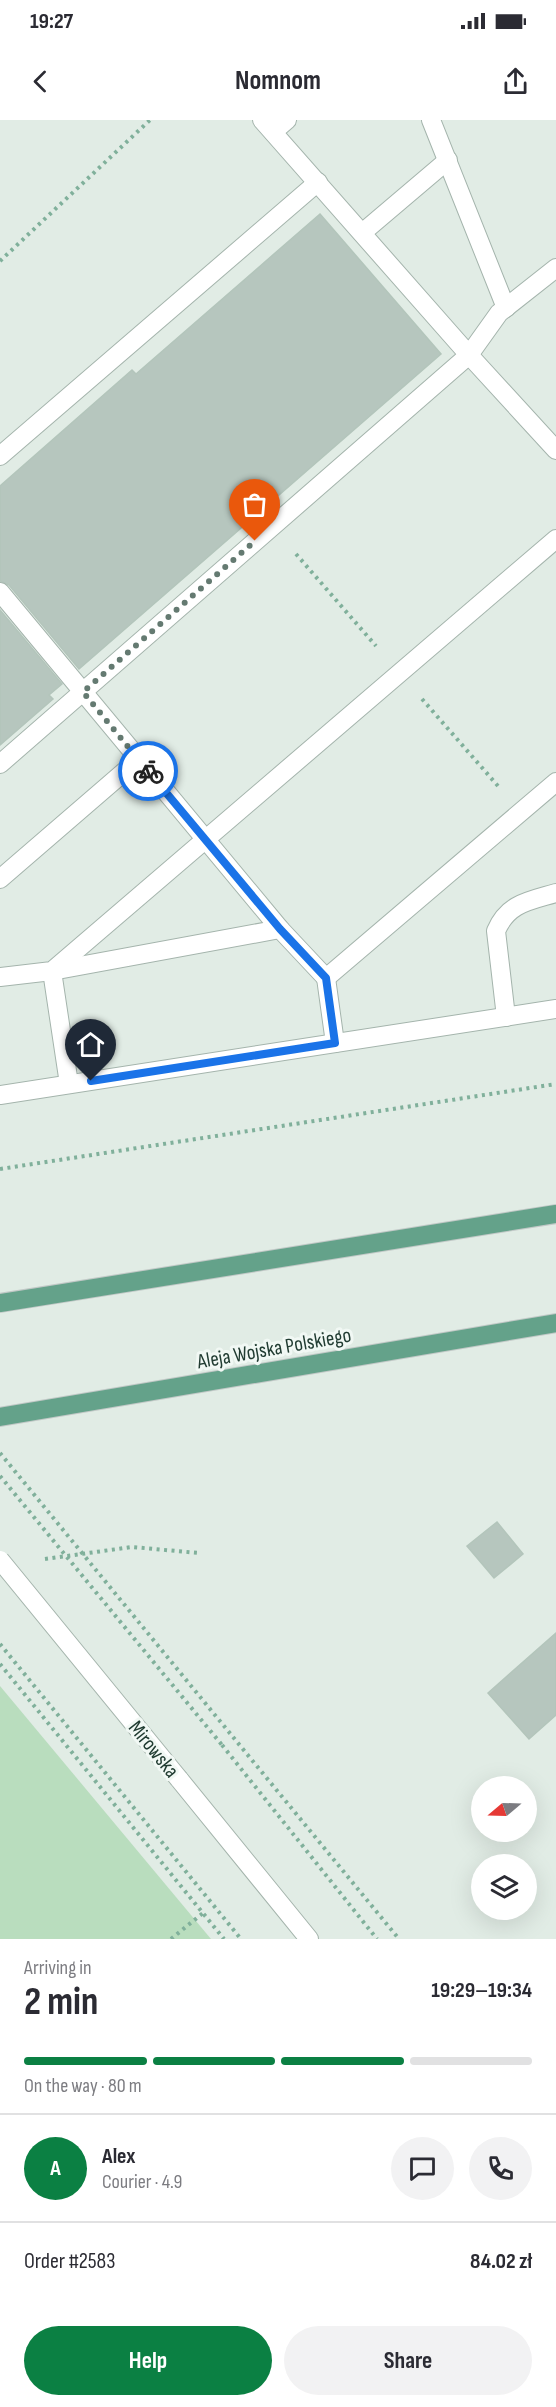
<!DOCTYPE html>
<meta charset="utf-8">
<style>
body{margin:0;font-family:"Sofia Sans Condensed",sans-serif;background:#f2f2f3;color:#2b2b33;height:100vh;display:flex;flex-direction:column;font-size:22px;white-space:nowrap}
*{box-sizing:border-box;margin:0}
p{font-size:20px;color:#7c7c81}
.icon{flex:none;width:33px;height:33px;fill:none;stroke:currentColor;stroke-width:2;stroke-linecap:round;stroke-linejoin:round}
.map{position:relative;height:1819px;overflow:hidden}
.details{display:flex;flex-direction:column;background:#fff;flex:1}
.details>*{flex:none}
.needle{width:39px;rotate:251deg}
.fabs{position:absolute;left:471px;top:1656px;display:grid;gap:12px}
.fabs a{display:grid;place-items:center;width:66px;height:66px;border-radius:50%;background:#fff;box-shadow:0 6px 24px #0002;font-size:30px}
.pin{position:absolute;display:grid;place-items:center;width:51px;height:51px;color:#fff;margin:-62px -26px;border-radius:50% 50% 50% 0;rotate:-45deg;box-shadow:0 0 6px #0007}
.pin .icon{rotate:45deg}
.courier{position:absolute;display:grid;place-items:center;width:60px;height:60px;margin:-30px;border:4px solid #1a73e8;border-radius:50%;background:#fff;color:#222;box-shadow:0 2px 8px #0007}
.overview em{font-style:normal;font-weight:700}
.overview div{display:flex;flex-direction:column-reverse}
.overview{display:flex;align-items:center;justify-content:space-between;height:102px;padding:0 24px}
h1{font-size:39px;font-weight:700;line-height:45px}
.bar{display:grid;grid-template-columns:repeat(4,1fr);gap:9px 6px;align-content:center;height:72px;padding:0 24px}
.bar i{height:8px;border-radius:4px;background:#e1e1e2}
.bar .current{background:#0b8043}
.bar p{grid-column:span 4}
.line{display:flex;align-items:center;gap:15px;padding:0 24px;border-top:2px solid #e1e1e2}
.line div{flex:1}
.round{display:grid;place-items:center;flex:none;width:63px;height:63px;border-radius:32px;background:#f2f2f3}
.primary-button{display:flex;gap:12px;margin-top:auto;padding:12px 24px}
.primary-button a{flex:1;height:69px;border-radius:36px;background:#0b8043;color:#fff;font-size:24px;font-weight:700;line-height:69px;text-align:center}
.primary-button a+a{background:#f2f2f3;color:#2b2b33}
.status{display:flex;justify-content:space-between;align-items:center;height:42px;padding:0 30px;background:#fff;direction:ltr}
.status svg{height:16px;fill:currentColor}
header{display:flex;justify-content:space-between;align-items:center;height:78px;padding:0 24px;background:#fff;font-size:27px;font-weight:700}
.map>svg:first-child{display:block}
</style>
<div class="status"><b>19:27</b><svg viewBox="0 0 49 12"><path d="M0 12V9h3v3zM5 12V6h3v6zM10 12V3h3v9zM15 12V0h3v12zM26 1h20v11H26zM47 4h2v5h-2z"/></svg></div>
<header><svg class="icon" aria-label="back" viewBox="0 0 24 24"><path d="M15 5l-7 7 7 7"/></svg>Nomnom<svg class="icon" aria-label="share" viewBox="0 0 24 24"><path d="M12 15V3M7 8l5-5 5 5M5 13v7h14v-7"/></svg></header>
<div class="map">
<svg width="556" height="1819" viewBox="0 0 556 1819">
<rect width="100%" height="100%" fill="#e1ece5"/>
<path fill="#b9ddbe" d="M0,1566l211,253h-211z"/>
<g fill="#b6c6be" stroke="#b3c5bb" stroke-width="1.5">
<path d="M320,94l121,140 -362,315 -70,-84 -9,-4v-95l132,-116 4,4z"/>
<path d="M0,490l62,74 -13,11 4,4 -53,46z"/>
<path d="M497,1402l26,32 -29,24 -27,-32z"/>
<path d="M556,1513v82l-27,24 -41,-46z"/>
</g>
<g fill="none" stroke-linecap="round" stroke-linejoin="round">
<g stroke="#a4b4ac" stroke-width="20">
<g id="service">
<path d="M262,0l207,235 87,95"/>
<path d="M431,0l75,188"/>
<path d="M273,12l14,-12"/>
<path d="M362,113l86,-73"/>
<path d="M0,336l318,-274"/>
<path d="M0,472l280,337 46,49 230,-196"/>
<path d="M0,644l469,-409 30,-42 57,-45"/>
<path d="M0,759l139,-120"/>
<path d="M0,857l52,-6 504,-432"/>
<path d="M326,858l9,65"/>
<path d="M506,897l-10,-86c12,-28 33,-30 60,-38"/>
<path d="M69,964l-17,-113 228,-42"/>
</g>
</g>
<g stroke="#a4b4ac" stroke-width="20">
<path id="minor" d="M0,975l556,-86"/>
</g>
<g stroke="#a4b4ac" stroke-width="20">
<path id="tertiary" d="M179,1659l130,160"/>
</g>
<g stroke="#c1c8c6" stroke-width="20">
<g id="primary">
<path d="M0,1183l556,-89"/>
<path d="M0,1297l556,-94"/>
</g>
</g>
<g stroke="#80b09b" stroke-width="4" stroke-dasharray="3 4.5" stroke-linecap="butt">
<path d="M0,141l150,-141"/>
<path d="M296,434l80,92"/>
<path d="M422,579l76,87"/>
<path d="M0,1049l556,-85"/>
<path d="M45,1439l87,-12 67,6"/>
<path d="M0,1524l241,295"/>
<path d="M0,1544l224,275"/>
<path d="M233,1617l166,202"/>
<path d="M222,1625l155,194"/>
<path d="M171,1819l32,-26"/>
</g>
<use href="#service" stroke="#fff" stroke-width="18"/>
<use href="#minor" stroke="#fff" stroke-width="18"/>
<use href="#tertiary" stroke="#fff" stroke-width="18"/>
<use href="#primary" stroke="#64a28a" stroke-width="18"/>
<g stroke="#a4b4ac" stroke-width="20" stroke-linecap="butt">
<path id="tertiary-bridge" d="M0,1440l179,219"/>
</g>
<g stroke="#80b09b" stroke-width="4" stroke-dasharray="3 4.5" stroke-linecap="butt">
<path d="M0,1333l233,284"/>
<path d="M0,1356l222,269"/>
</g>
<use href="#tertiary-bridge" stroke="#fff" stroke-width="18"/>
</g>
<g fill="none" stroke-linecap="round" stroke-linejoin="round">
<path stroke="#647a71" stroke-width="6" stroke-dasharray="0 10.8" d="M148,651l-65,-79 172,-151"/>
<path stroke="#1a73e8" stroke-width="8" d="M91,961l244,-38 -9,-65 -46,-49 -132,-158"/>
</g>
<g text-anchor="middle" stroke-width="6" stroke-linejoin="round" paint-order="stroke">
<g font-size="21" fill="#213c32" stroke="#f1f8f4">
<text transform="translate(274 1228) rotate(-10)" y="7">Aleja Wojska Polskiego</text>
<text transform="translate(154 1629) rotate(51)" y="7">Mirowska</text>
</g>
</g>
</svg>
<div class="fabs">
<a><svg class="needle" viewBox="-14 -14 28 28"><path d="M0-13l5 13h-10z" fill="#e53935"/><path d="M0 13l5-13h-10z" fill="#7c7c81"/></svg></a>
<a><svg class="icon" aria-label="layers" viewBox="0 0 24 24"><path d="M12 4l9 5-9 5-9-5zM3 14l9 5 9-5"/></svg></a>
</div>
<div class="pin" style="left:255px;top:421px;background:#ea580c"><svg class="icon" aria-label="bag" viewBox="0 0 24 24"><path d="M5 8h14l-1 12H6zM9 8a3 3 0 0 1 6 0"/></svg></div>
<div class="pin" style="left:91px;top:961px;background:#1f2937"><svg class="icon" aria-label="home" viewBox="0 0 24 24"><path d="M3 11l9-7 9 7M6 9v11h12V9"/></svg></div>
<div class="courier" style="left:148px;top:651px"><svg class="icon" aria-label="bike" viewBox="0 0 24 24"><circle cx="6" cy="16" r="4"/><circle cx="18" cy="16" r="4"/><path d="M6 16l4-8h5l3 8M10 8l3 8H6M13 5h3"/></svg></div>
</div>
<section class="details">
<div class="overview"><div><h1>2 min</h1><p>Arriving in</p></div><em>19:29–19:34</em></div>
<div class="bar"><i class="current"></i><i class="current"></i><i class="current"></i><i></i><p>On the way · 80 m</p></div>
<div class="line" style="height:108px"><b class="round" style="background:#0b8043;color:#fff">A</b><div><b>Alex</b><p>Courier · 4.9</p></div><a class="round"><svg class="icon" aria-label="chat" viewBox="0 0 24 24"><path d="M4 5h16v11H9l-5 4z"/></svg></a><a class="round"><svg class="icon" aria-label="phone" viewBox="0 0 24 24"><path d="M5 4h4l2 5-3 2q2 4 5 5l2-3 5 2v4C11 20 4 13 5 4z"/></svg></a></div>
<div class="line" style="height:78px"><div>Order #2583</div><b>84.02 zł</b></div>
<div class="primary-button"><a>Help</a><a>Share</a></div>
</section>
